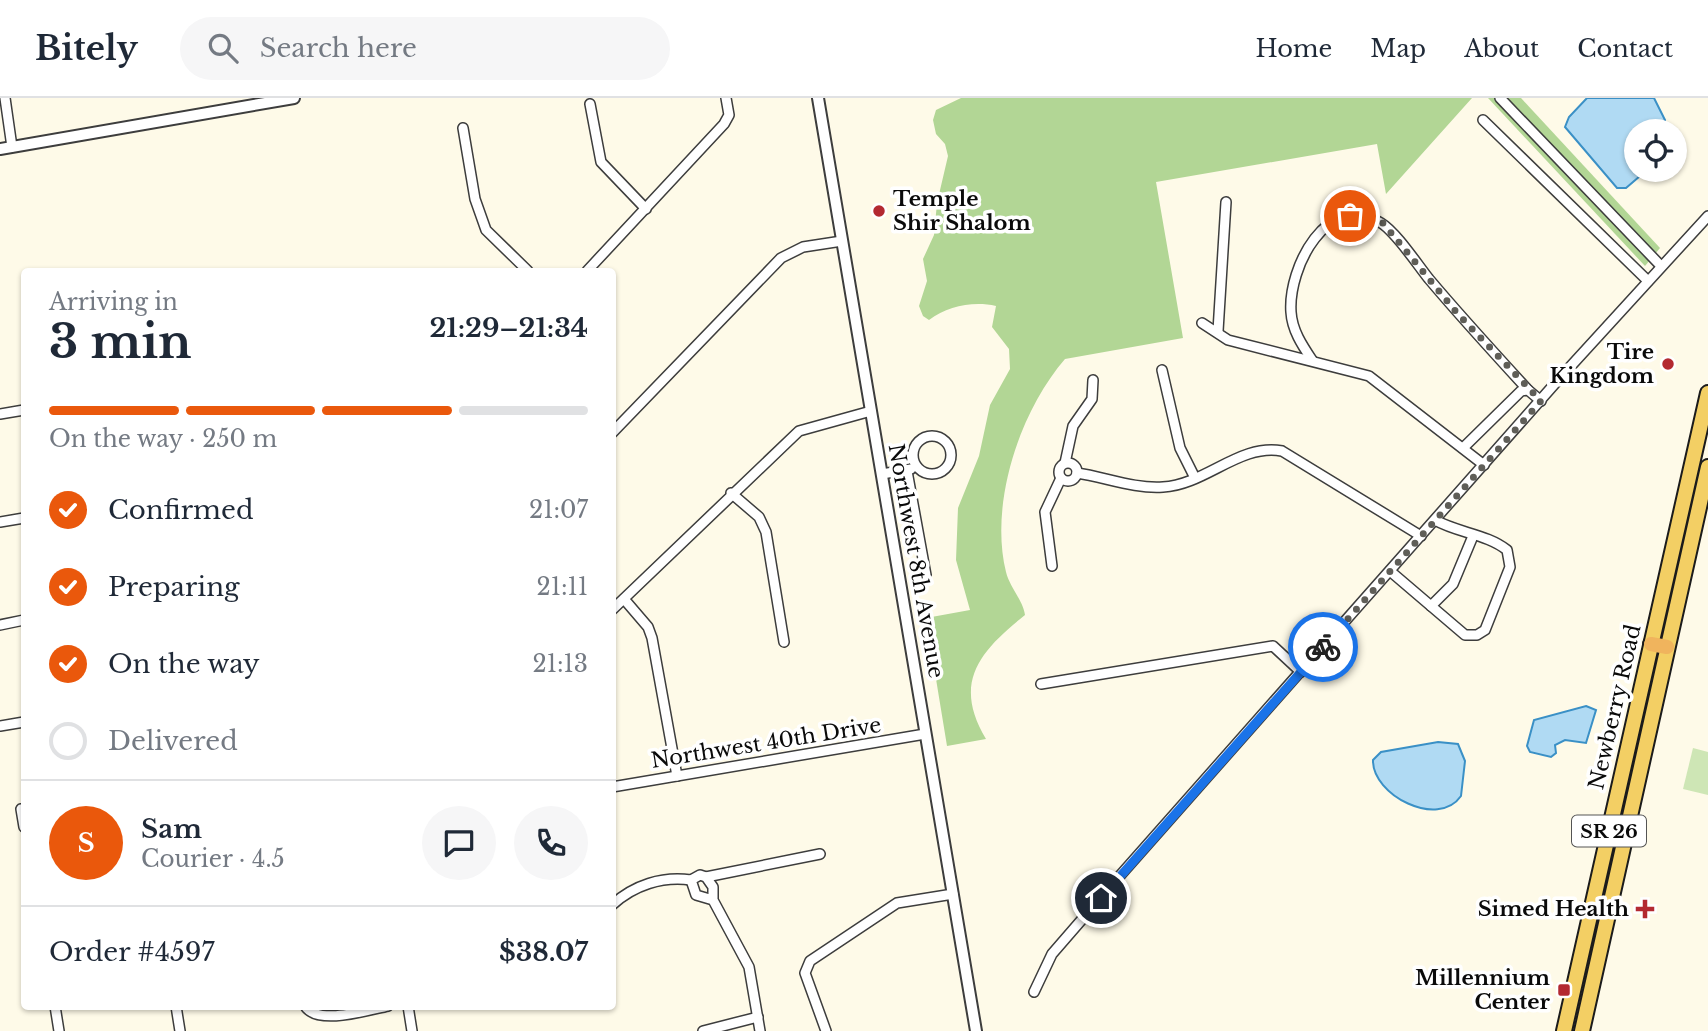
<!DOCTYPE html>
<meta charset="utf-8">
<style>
body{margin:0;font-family:"Libre Baskerville",serif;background:#f6f6f7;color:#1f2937;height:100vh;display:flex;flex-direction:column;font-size:26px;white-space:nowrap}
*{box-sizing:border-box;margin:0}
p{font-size:23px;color:#747a83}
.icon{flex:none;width:38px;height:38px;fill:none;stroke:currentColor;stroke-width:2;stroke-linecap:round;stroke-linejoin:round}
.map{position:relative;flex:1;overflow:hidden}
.drawer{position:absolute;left:21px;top:170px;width:595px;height:742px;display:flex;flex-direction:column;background:#fff;border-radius:7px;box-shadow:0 2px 5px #0004}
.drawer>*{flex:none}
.fabs{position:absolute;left:1624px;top:21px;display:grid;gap:14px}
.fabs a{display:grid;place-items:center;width:63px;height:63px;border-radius:50%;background:#fff;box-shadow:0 2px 5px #0004;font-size:35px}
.pin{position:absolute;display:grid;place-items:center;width:60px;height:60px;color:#fff;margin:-30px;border:4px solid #fff;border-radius:50%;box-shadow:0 2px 7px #0007}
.courier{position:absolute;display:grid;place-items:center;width:70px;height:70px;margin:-35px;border:5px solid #1a73e8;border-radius:50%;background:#fff;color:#222;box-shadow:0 2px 9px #0007}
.summary em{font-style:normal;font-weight:700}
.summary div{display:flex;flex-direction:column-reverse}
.summary{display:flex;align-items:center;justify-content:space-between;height:119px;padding:0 28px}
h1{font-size:46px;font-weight:700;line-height:52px}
.bar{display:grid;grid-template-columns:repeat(4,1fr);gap:10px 7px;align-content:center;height:84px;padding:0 28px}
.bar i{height:9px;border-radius:5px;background:#e0e1e3}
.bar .on{background:#ea580c}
.bar p{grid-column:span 4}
.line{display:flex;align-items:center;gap:18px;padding:0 28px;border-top:2px solid #e0e1e3}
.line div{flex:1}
.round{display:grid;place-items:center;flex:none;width:74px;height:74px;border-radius:37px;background:#f6f6f7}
ol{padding:0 28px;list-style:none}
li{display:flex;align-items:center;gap:21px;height:77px}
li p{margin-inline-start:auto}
li .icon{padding:7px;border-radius:50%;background:#ea580c;color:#fff;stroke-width:4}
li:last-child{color:#747a83}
li i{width:38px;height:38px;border:4px solid #e0e1e3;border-radius:50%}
header{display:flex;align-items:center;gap:42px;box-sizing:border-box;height:98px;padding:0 35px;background:#fff;border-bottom:2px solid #e0e1e3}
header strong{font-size:33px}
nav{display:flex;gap:38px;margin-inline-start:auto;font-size:24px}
.search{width:490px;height:63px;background:#f6f6f7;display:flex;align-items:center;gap:18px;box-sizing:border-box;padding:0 24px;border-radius:38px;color:#747a83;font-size:26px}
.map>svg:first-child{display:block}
</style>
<header>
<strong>Bitely</strong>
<div class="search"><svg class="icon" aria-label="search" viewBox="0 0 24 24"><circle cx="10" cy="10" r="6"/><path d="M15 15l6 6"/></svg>Search here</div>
<nav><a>Home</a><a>Map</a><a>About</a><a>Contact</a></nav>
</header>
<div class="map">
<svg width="1708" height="933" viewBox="0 0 1708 933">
<rect width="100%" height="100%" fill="#fefae8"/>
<path fill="#cee6b5" d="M1693,650l15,4v43l-25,-6z"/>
<g fill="#b2d695">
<path d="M961,0h511l-86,96 -9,-50 -221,38 27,156 -118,21c-45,52 -76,144 -59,213 4,16 17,28 19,43 -45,36 -73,67 -39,124l-39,7 -21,-128 44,-8 -14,-50 2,-52 21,-52 11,-51 20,-36 -1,-20 -17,-22 4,-21c-23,-5 -48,0 -67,14l-6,-4 -4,-10 8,-25 -4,-22 11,-24 3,-32 11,-47 -3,-12 -9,-10 -3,-14 3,-10z"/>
<path d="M1488,0h33l139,150 -15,18z"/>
</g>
<g fill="#b0daf3" stroke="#3a90c6" stroke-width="2">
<path d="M1587,0h67l11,22 -1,11h-28v39h11l-21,18h-9l-52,-61 4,-10z"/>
<path d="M1586,608l10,4 -10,33 -21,-3 -10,5 1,8 -5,4 -21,-5 -3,-6 7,-26z"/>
<path d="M1438,644l20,2 7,17 -4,35c-23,33 -89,-1 -88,-36l8,-8z"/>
</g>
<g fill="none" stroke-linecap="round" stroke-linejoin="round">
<g stroke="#3d3d3d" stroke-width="12">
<g id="minor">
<path d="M5,0l7,49"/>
<path d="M1500,0l161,168"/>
<path d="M590,6l11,58 45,47"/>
<path d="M1483,22l165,161"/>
<path d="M463,30l12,71 11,31 42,41"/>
<path d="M587,173l137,-147 5,-9 -3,-17"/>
<path d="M1202,225l26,17 141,36 115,89"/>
<path d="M1218,233l8,-129"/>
<path d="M1312,262c-10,-15 -20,-30 -21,-48 -3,-44 36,-122 90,-89 15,9 36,41 48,56 32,38 66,75 99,111"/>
<path d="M1162,272l18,78 15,30"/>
<path d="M0,316l24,-4"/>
<path d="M612,335l169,-175 22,-11 39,-6"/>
<circle cx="932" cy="357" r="19"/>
<path d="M1463,350l58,-57 7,-1 13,11"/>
<path d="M1065,365l8,-37 19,-27 1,-19"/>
<circle cx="1068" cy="374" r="9"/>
<path d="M907,373l19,104"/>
<path d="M1077,375c28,4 57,16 86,14 42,-2 77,-44 119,-36l139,85"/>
<path d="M882,376l29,-5"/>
<path d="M731,395l28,24 7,15 18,110"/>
<path d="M0,424l24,-4"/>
<path d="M1052,468l-7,-54 16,-34"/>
<path d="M1390,473l75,64h12l8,-5 25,-63 -3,-17c-20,-16 -49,-17 -72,-30"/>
<path d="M624,501l24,28 4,11 25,138"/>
<path d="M1431,508l22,-22 20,-48"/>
<path d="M612,512l187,-179 72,-20"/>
<path d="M0,527l24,-5"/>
<path d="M1041,586l232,-38 28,26"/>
<path d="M0,628l24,-4"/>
<path d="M612,689l313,-53"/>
<path d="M21,711l3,18"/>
<path d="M706,779l114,-23"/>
<path d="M713,802l-17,-5 -5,-15 9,-5 6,2 7,10v13l36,67 11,64"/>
<path d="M612,807c22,-20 50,-29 79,-25"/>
<path d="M1034,894l18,-38 65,-75 442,-500 149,-163"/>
<path d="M55,908l4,25"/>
<path d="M176,908l4,25"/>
<path d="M305,908c12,20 63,4 83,0"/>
<path d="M408,908l4,25"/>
<path d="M703,933l55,-14"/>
<path d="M826,933l-21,-58 5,-12 87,-58 56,-9"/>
</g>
</g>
<g stroke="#3d3d3d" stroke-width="14">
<g id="tertiary">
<path d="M818,0l158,933"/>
<path d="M0,51l294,-51"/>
</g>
</g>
<g stroke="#1b1b1b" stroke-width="18">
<g id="primary">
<path d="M1564,933l144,-638"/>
<path d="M1582,933l126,-564"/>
</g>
</g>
<g stroke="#1b1b1b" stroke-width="18">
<path id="trunk" d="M1651,546l16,3"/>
</g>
<use href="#minor" stroke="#fff" stroke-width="9"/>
<use href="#tertiary" stroke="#fff" stroke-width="10"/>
<use href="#primary" stroke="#f3cf64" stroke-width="14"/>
<use href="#trunk" stroke="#f0b45d" stroke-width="14"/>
</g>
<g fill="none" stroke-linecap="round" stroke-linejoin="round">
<path stroke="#5f5e58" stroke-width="7" stroke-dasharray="0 12.6" d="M1323,549l218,-246 -84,-88 -74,-90 -21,-9 -12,2"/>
<path stroke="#1a73e8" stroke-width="9" d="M1101,800l222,-251"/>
</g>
<g fill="#b32931" stroke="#fff" stroke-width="2.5">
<circle cx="879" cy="113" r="7"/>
<circle cx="1668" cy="266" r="7"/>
<path d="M1641.5 800.5h7v7h7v7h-7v7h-7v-7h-7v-7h7z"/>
<rect x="1557" y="885" width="14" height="14" rx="3.5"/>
</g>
<g text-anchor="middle" stroke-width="7" stroke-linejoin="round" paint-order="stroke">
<rect fill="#fff" stroke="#545454" stroke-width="2" x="1572" y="717.5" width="74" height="31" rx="5"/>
<g font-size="19" font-weight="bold" fill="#0a0a0a">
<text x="1609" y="740">SR 26</text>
</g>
<g font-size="21" font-weight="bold" fill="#0a0a0a" stroke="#fff" text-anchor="end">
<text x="893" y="108" text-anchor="start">Temple<tspan x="893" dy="24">Shir Shalom</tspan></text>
<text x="1654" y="261">Tire<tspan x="1654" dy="24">Kingdom</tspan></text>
<text x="1629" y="818">Simed Health</text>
<text x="1550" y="887">Millennium<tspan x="1550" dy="24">Center</tspan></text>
</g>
<g font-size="21" fill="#0a0a0a" stroke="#fff">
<text transform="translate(916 463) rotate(80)" y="7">Northwest 8th Avenue</text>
<text transform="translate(1615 609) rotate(-77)" y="7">Newberry Road</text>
<text transform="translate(766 645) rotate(-9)" y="7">Northwest 40th Drive</text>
</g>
</g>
</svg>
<div class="fabs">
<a><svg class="icon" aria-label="locate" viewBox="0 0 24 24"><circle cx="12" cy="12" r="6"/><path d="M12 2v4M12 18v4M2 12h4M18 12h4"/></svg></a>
</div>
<div class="pin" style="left:1350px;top:118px;background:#ea580c"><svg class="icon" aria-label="bag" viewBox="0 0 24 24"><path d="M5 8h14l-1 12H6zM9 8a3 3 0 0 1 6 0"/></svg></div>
<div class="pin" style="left:1101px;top:800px;background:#1f2937"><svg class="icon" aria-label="home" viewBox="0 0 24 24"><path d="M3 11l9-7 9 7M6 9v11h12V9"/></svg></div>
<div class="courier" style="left:1323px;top:549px"><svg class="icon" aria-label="bike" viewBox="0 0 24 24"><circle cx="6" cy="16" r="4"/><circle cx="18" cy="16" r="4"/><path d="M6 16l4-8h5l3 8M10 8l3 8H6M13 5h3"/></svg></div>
<section class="drawer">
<div class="summary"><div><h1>3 min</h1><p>Arriving in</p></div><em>21:29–21:34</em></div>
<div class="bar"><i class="on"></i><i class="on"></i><i class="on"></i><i></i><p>On the way · 250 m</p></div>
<ol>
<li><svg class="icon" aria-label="check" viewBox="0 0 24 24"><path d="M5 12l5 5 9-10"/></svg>Confirmed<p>21:07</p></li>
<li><svg class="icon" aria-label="check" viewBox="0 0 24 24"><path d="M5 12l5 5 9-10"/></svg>Preparing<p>21:11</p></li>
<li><svg class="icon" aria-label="check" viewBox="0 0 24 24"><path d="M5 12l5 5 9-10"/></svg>On the way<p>21:13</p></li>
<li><i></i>Delivered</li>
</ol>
<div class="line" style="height:126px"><b class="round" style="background:#ea580c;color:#fff">S</b><div><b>Sam</b><p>Courier · 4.5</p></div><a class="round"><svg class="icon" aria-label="chat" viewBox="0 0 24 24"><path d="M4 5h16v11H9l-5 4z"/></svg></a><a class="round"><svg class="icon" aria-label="phone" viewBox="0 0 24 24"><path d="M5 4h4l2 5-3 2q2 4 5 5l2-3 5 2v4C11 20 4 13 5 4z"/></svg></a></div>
<div class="line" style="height:91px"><div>Order #4597</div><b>$38.07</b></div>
</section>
</div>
